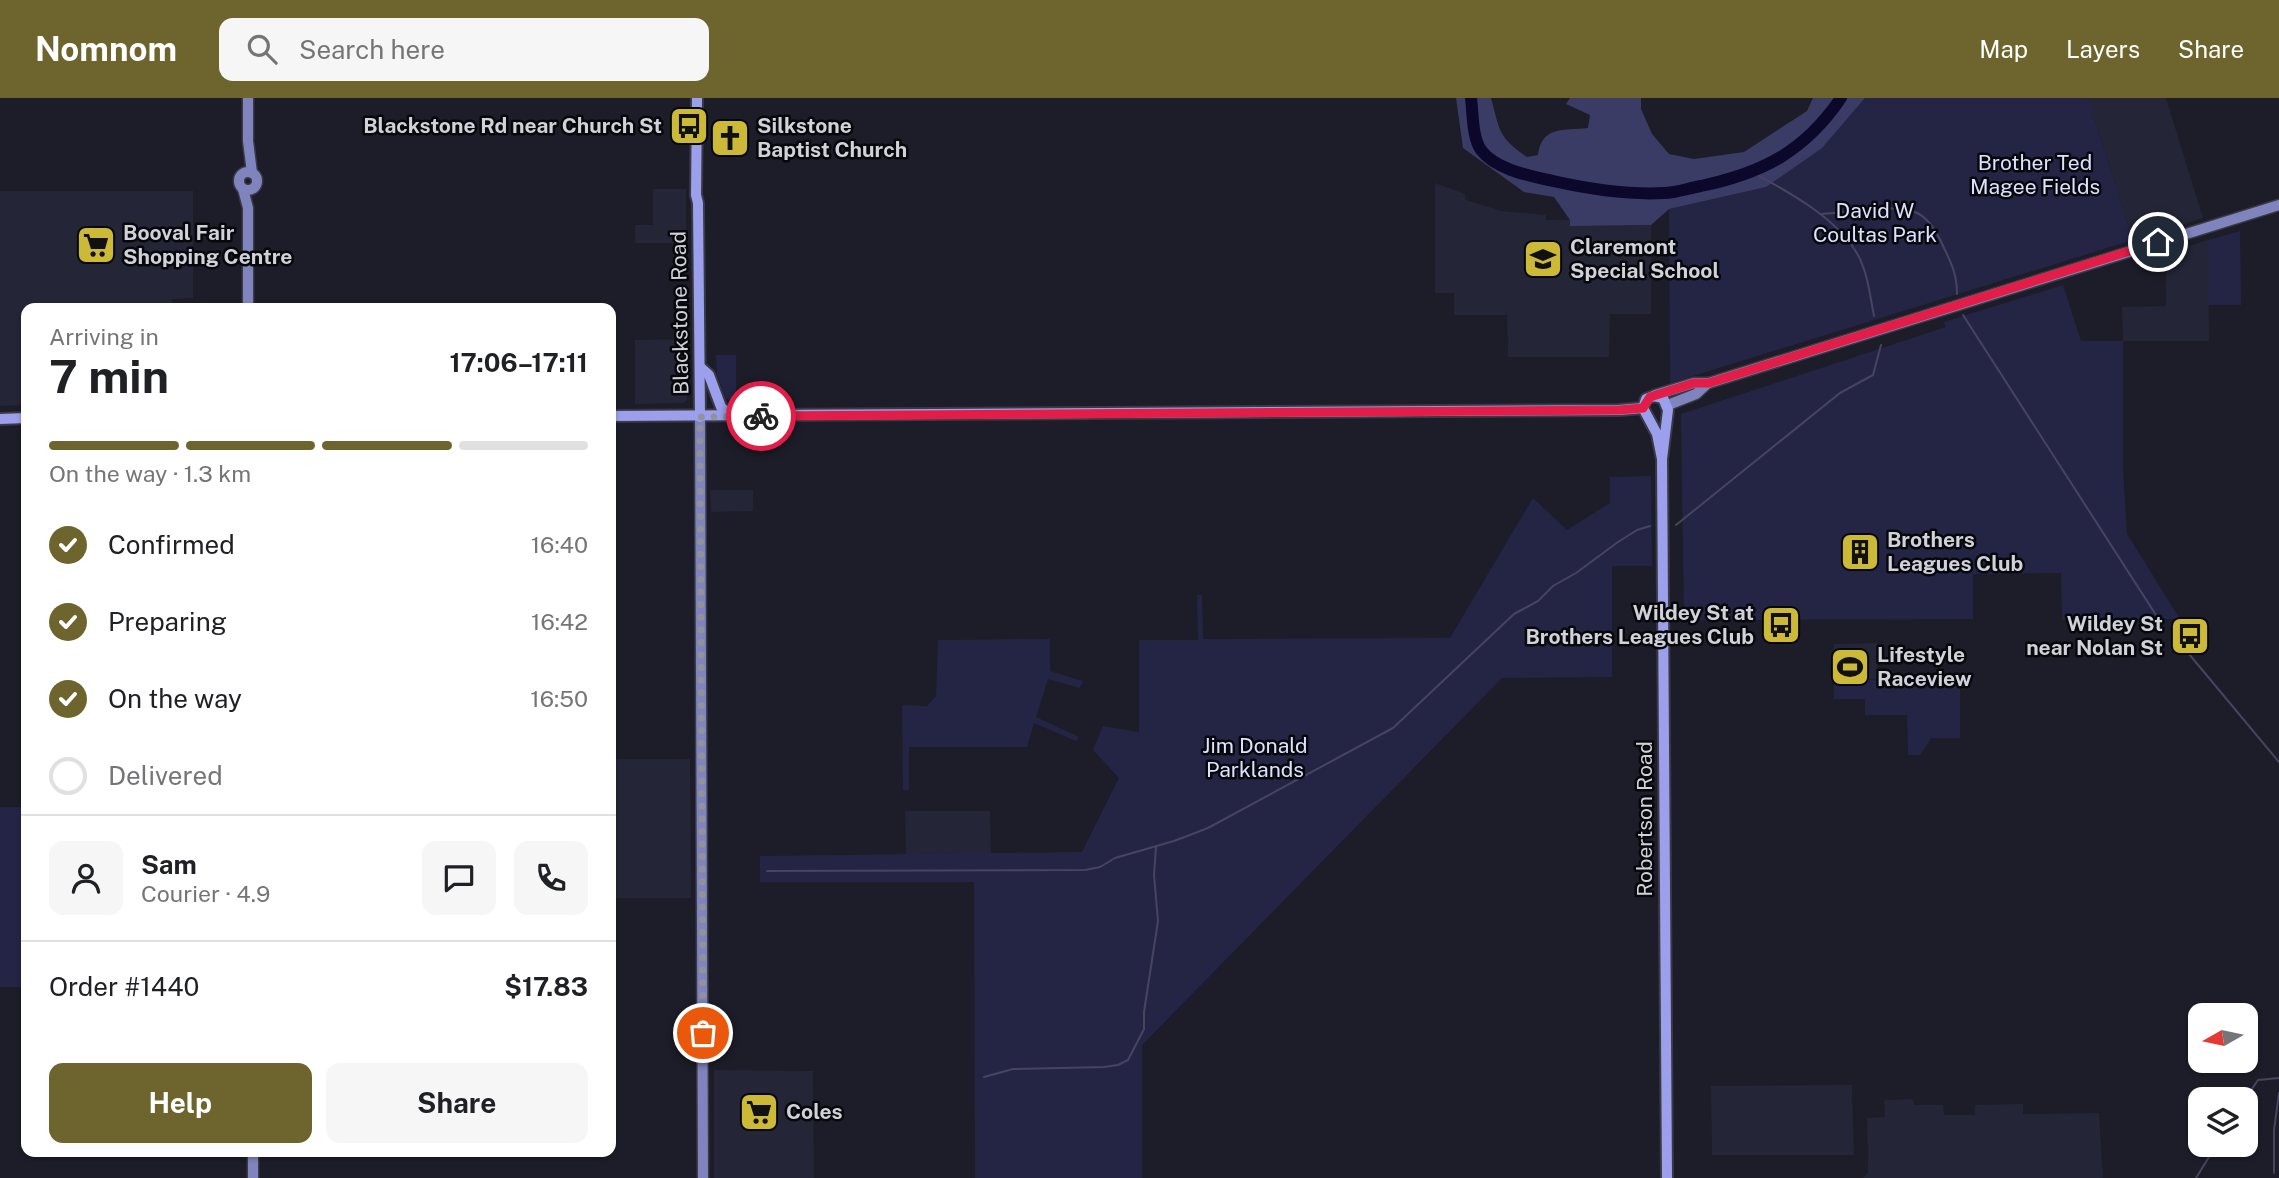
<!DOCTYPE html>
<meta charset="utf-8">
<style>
body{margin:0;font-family:"Public Sans",sans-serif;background:#f6f6f6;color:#202124;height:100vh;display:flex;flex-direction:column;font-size:26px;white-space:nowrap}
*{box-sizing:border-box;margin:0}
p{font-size:23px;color:#757577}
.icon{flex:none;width:38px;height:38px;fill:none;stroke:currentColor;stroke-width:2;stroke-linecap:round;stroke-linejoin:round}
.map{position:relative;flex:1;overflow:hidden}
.drawer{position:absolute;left:21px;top:205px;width:595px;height:854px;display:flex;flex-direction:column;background:#fff;border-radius:14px;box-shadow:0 2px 5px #0004}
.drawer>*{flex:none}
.needle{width:46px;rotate:261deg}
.controls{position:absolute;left:2188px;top:905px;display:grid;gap:14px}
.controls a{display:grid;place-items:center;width:70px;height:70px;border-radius:14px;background:#fff;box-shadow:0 2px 5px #0004;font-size:35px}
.pin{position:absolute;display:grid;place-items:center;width:60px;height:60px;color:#fff;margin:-30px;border:4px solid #fff;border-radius:50%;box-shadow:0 2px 7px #0007}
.courier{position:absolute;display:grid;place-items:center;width:70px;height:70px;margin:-35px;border:5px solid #e11d48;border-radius:50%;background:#fff;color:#222;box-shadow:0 2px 9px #0007}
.overview em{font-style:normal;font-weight:700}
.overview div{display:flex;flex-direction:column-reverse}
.overview{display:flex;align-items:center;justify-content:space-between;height:119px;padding:0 28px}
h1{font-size:46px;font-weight:700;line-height:52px}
.bar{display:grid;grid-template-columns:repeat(4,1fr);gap:10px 7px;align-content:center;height:84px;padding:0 28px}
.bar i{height:9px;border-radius:5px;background:#e0e0e0}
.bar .active{background:#6d652d}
.bar p{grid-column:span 4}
.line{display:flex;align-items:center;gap:18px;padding:0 28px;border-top:2px solid #e0e0e0}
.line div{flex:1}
.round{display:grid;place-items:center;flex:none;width:74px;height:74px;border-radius:14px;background:#f6f6f6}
ol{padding:0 28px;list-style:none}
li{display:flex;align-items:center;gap:21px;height:77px}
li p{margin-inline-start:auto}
li .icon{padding:7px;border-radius:50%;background:#6d652d;color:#fff;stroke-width:4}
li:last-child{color:#757577}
li i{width:38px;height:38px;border:4px solid #e0e0e0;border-radius:50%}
.action{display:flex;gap:14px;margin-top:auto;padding:14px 28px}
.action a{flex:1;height:80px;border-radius:14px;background:#6d652d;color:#fff;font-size:28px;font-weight:700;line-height:80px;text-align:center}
.action a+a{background:#f6f6f6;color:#202124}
header{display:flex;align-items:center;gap:42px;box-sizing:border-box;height:98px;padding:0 35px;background:#6d652d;color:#fff}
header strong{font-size:33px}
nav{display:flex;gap:38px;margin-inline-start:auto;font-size:24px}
.search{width:490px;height:63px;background:#f6f6f6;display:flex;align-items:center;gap:18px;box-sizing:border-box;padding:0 24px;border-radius:14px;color:#757577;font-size:26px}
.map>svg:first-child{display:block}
</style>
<header>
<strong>Nomnom</strong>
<div class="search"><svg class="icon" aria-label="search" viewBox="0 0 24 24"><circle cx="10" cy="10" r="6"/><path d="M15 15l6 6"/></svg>Search here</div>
<nav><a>Map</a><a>Layers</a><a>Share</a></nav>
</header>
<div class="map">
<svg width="2279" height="1080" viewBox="0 0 2279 1080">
<rect width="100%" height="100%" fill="#1c1d28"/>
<g fill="#242536">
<path d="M2088,0h78l37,120 -70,22z"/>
<path d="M1435,85l30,11 1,6 36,11 44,4v5h24v6l81,-1v89h-41l-1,43h-101l-1,-42h-53v-22h-19z"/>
<path d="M653,91h33v54h-51v-18h18z"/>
<path d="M0,93h193v107l-21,1v9h-146v97l-26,1z"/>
<path d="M2208,142l1,101h-86l-1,-34 44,-1v-53z"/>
<path d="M687,241v61l-4,3 -48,1v-64z"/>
<path d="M710,392h43v21l-42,1z"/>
<path d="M1877,545v36l-43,1v-36z"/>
<path d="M690,661l1,139h-80v-139z"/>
<path d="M905,713h85l1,44h-85z"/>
<path d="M714,972l99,1 1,107h-100z"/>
<path d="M1852,987l2,70h-142l-1,-69z"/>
<path d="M1913,1001l1,6h29l1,10h31v-10l48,-1v10l76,-1 4,65h-240l5,-5 -1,-55 18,-1 -1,-17z"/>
</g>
<g fill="#242545">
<path d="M1865,0h223l45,142 -463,143 -1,-174 97,-22 80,-67z"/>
<path d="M2240,133l1,74h-33v-65z"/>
<path d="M2063,187l18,56h42v128l4,65 53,85 -118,1 -1,-47 -88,1v45l-289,1 -3,-206 265,-87 -2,-5z"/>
<path d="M716,257h20v47l-10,-3 -9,-25z"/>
<path d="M1651,378l1,90h-40v111l-110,1 -360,367v133h-167l-1,-296h-214v-26l322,-4 37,-74 -26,-28 10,-24 36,6v-92h59l-1,-45h5l1,44 247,-1 83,-140 34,32 43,-27v-26z"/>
<path d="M1050,541v32l33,10 -3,7 -32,-9 -12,38 43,20 -3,4 -42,-18 -7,24h-118v43h-6l-1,-85 25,1 9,-10 2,-56z"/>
<path d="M1960,581v59h-29l-11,17h-12l-1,-40h-42v-16h-31v-19z"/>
<rect x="0" y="709" width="26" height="180"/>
</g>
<path fill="#3b3c65" d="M1456,0h35c9,33 7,39 36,59l11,-2c4,-30 26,-24 50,-27l2,-13 -24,-11 4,-6h71v11l11,25 17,20 25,5 50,-7 63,-41 6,-13h52l-43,50 -56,39 -97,22 -18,16 -81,1v-6l-16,-23 -30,-5 -61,-44z"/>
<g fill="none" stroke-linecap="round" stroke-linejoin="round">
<g stroke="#474460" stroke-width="2">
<path d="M1752,74c37,20 87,47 107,85 9,18 11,39 15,59"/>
<path d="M1822,116c16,-1 32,-3 49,-4 40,-4 56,-2 73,38 8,16 13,28 13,46"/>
<path d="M1963,217l193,300"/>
<path d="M1676,427l164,-132 33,-18 8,-30"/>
<path d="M2179,544l100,120"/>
<path d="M767,773l318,-1 15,-3 15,-9 59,-17 34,-13 185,-100 121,-114 24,-13 15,-15 23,-13 42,-31 19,-12 13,-4"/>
<path d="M984,979l29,-8 91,-2 14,-2 10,-5 16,-31v-17l14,-91 -4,-46 2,-28"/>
<path d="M2245,1001l13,-19 21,-2"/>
<path d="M2274,1075v-43l5,-37"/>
<path d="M2196,1080l21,-34"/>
</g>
<path stroke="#0c082c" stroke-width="12" d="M1471,0c2,15 1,39 10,52 15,20 50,26 72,31 36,8 75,14 111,12 12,0 25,-5 37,-7 62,-13 104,-35 140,-88"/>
<g stroke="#393a44" stroke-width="13">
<g id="secondary">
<path d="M248,0v43l4,32"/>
<circle cx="248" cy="83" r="9"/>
<path d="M243,91l5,19v100"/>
<path d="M1655,297l39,-12h15l570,-178"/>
<path d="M1668,307l28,-11 12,-11"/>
<path d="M700,319l3,761"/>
<path d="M253,1054v26"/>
</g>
</g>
<g stroke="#393a44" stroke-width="14">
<g id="primary">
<path d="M697,0l-1,97 2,8 2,214"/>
<path d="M700,269l9,8 12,32 11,9"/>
<path d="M611,318l1008,-6 24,-2"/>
<path d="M0,321l26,-1"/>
<path d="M1662,361l-5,-25 -14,-26 3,-9 8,-3 9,2 5,12 -6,49 5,719"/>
</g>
</g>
<use href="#secondary" stroke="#8084be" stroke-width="10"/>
<use href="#primary" stroke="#9ca0ec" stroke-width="10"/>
</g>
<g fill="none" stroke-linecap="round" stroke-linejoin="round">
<path stroke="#91929b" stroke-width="7" stroke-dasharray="0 12.6" d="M703,935l-3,-616 61,-1"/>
<path stroke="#e11d48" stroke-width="9" d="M761,318l858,-6 24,-2 7,-11 44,-14h15l449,-141"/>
</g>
<defs>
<g id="bus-square" transform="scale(2.0125)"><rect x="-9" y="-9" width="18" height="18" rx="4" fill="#ccb938" stroke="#07080c"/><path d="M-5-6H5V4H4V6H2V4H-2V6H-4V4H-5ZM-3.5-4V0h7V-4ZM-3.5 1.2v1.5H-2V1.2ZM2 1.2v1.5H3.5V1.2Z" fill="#111"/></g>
<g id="church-square" transform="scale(2.0125)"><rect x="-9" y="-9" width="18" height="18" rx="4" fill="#ccb938" stroke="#07080c"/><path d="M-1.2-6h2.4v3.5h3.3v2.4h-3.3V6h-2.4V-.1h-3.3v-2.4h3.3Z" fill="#111"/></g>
<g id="supermarket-square" transform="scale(2.0125)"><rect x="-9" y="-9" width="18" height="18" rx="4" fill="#ccb938" stroke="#07080c"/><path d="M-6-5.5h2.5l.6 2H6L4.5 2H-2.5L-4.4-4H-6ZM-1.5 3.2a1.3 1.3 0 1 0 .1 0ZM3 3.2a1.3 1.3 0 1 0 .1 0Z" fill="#111"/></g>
<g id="school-square" transform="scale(2.0125)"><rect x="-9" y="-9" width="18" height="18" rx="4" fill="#ccb938" stroke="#07080c"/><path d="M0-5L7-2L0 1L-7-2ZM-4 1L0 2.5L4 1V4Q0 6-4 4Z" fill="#111"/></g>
<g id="building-square" transform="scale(2.0125)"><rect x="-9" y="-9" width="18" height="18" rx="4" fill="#ccb938" stroke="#07080c"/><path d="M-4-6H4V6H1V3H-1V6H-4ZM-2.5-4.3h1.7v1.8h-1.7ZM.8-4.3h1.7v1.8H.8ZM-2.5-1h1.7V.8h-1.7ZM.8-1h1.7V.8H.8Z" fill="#111"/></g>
<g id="stadium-square" transform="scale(2.0125)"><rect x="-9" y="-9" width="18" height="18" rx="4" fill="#ccb938" stroke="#07080c"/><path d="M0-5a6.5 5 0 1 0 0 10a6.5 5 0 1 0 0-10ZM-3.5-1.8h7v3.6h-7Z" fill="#111"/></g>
</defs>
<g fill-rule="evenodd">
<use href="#bus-square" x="689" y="28"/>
<use href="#church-square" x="730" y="40"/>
<use href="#supermarket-square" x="96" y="147"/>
<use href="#school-square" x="1543" y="161"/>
<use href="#building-square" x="1860" y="454"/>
<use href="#bus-square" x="1781" y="527"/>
<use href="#bus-square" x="2190" y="538"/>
<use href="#stadium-square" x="1850" y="569"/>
<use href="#supermarket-square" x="759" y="1014"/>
</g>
<g text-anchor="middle" stroke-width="5" stroke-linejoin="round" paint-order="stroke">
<g font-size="21" font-weight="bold" fill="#d0d1d9" stroke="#07080c" text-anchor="start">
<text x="662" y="35" text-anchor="end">Blackstone Rd near Church St</text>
<text x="757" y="35">Silkstone<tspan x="757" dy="24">Baptist Church</tspan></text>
<text x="123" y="142">Booval Fair<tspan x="123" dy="24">Shopping Centre</tspan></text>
<text x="1570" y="156">Claremont<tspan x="1570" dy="24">Special School</tspan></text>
<text x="1887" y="449">Brothers<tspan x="1887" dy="24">Leagues Club</tspan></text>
<text x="1754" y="522" text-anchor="end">Wildey St at<tspan x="1754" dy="24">Brothers Leagues Club</tspan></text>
<text x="2163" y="533" text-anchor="end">Wildey St<tspan x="2163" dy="24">near Nolan St</tspan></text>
<text x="1877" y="564">Lifestyle<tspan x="1877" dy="24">Raceview</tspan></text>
<text x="786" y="1021">Coles</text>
</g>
<g font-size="21" fill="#dee1fe" stroke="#07080c">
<text x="2035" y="72">Brother Ted<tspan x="2035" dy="24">Magee Fields</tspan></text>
<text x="1875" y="120">David W<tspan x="1875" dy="24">Coultas Park</tspan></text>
<text x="1255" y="655">Jim Donald<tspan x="1255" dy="24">Parklands</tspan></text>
</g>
<g font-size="21" fill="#d0d1d9" stroke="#07080c">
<text transform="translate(680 215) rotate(-91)" y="7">Blackstone Road</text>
<text transform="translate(1645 721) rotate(-90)" y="7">Robertson Road</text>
</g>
</g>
</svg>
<div class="controls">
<a><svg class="needle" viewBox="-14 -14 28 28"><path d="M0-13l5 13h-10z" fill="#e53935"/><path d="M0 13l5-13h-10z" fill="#757577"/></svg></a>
<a><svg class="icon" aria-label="layers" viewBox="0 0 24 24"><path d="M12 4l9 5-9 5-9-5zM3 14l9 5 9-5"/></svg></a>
</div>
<div class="pin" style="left:703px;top:935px;background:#ea580c"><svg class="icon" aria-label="bag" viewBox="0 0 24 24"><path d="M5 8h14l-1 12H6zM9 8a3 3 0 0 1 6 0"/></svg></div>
<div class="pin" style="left:2158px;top:144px;background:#1f2937"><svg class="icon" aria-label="home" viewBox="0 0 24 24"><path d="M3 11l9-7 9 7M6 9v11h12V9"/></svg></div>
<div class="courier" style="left:761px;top:318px"><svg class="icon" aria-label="bike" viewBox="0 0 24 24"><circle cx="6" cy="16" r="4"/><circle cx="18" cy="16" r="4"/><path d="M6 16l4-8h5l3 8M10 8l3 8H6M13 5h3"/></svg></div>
<section class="drawer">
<div class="overview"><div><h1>7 min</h1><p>Arriving in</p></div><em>17:06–17:11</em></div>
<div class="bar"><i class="active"></i><i class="active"></i><i class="active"></i><i></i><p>On the way · 1.3 km</p></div>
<ol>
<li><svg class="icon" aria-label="check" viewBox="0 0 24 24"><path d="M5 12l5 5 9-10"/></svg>Confirmed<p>16:40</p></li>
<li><svg class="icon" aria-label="check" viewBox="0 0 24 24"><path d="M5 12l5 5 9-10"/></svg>Preparing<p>16:42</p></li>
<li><svg class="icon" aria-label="check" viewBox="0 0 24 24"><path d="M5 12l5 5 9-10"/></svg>On the way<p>16:50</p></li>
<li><i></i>Delivered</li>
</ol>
<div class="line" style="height:126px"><a class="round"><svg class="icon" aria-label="person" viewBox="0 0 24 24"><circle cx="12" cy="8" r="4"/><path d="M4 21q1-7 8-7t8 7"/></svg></a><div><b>Sam</b><p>Courier · 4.9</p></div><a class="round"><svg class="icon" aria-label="chat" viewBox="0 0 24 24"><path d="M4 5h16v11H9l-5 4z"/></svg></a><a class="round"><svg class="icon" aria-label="phone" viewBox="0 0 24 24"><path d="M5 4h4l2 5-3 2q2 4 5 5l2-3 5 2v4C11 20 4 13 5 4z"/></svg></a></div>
<div class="line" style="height:91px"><div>Order #1440</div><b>$17.83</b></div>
<div class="action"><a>Help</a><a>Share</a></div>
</section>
</div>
